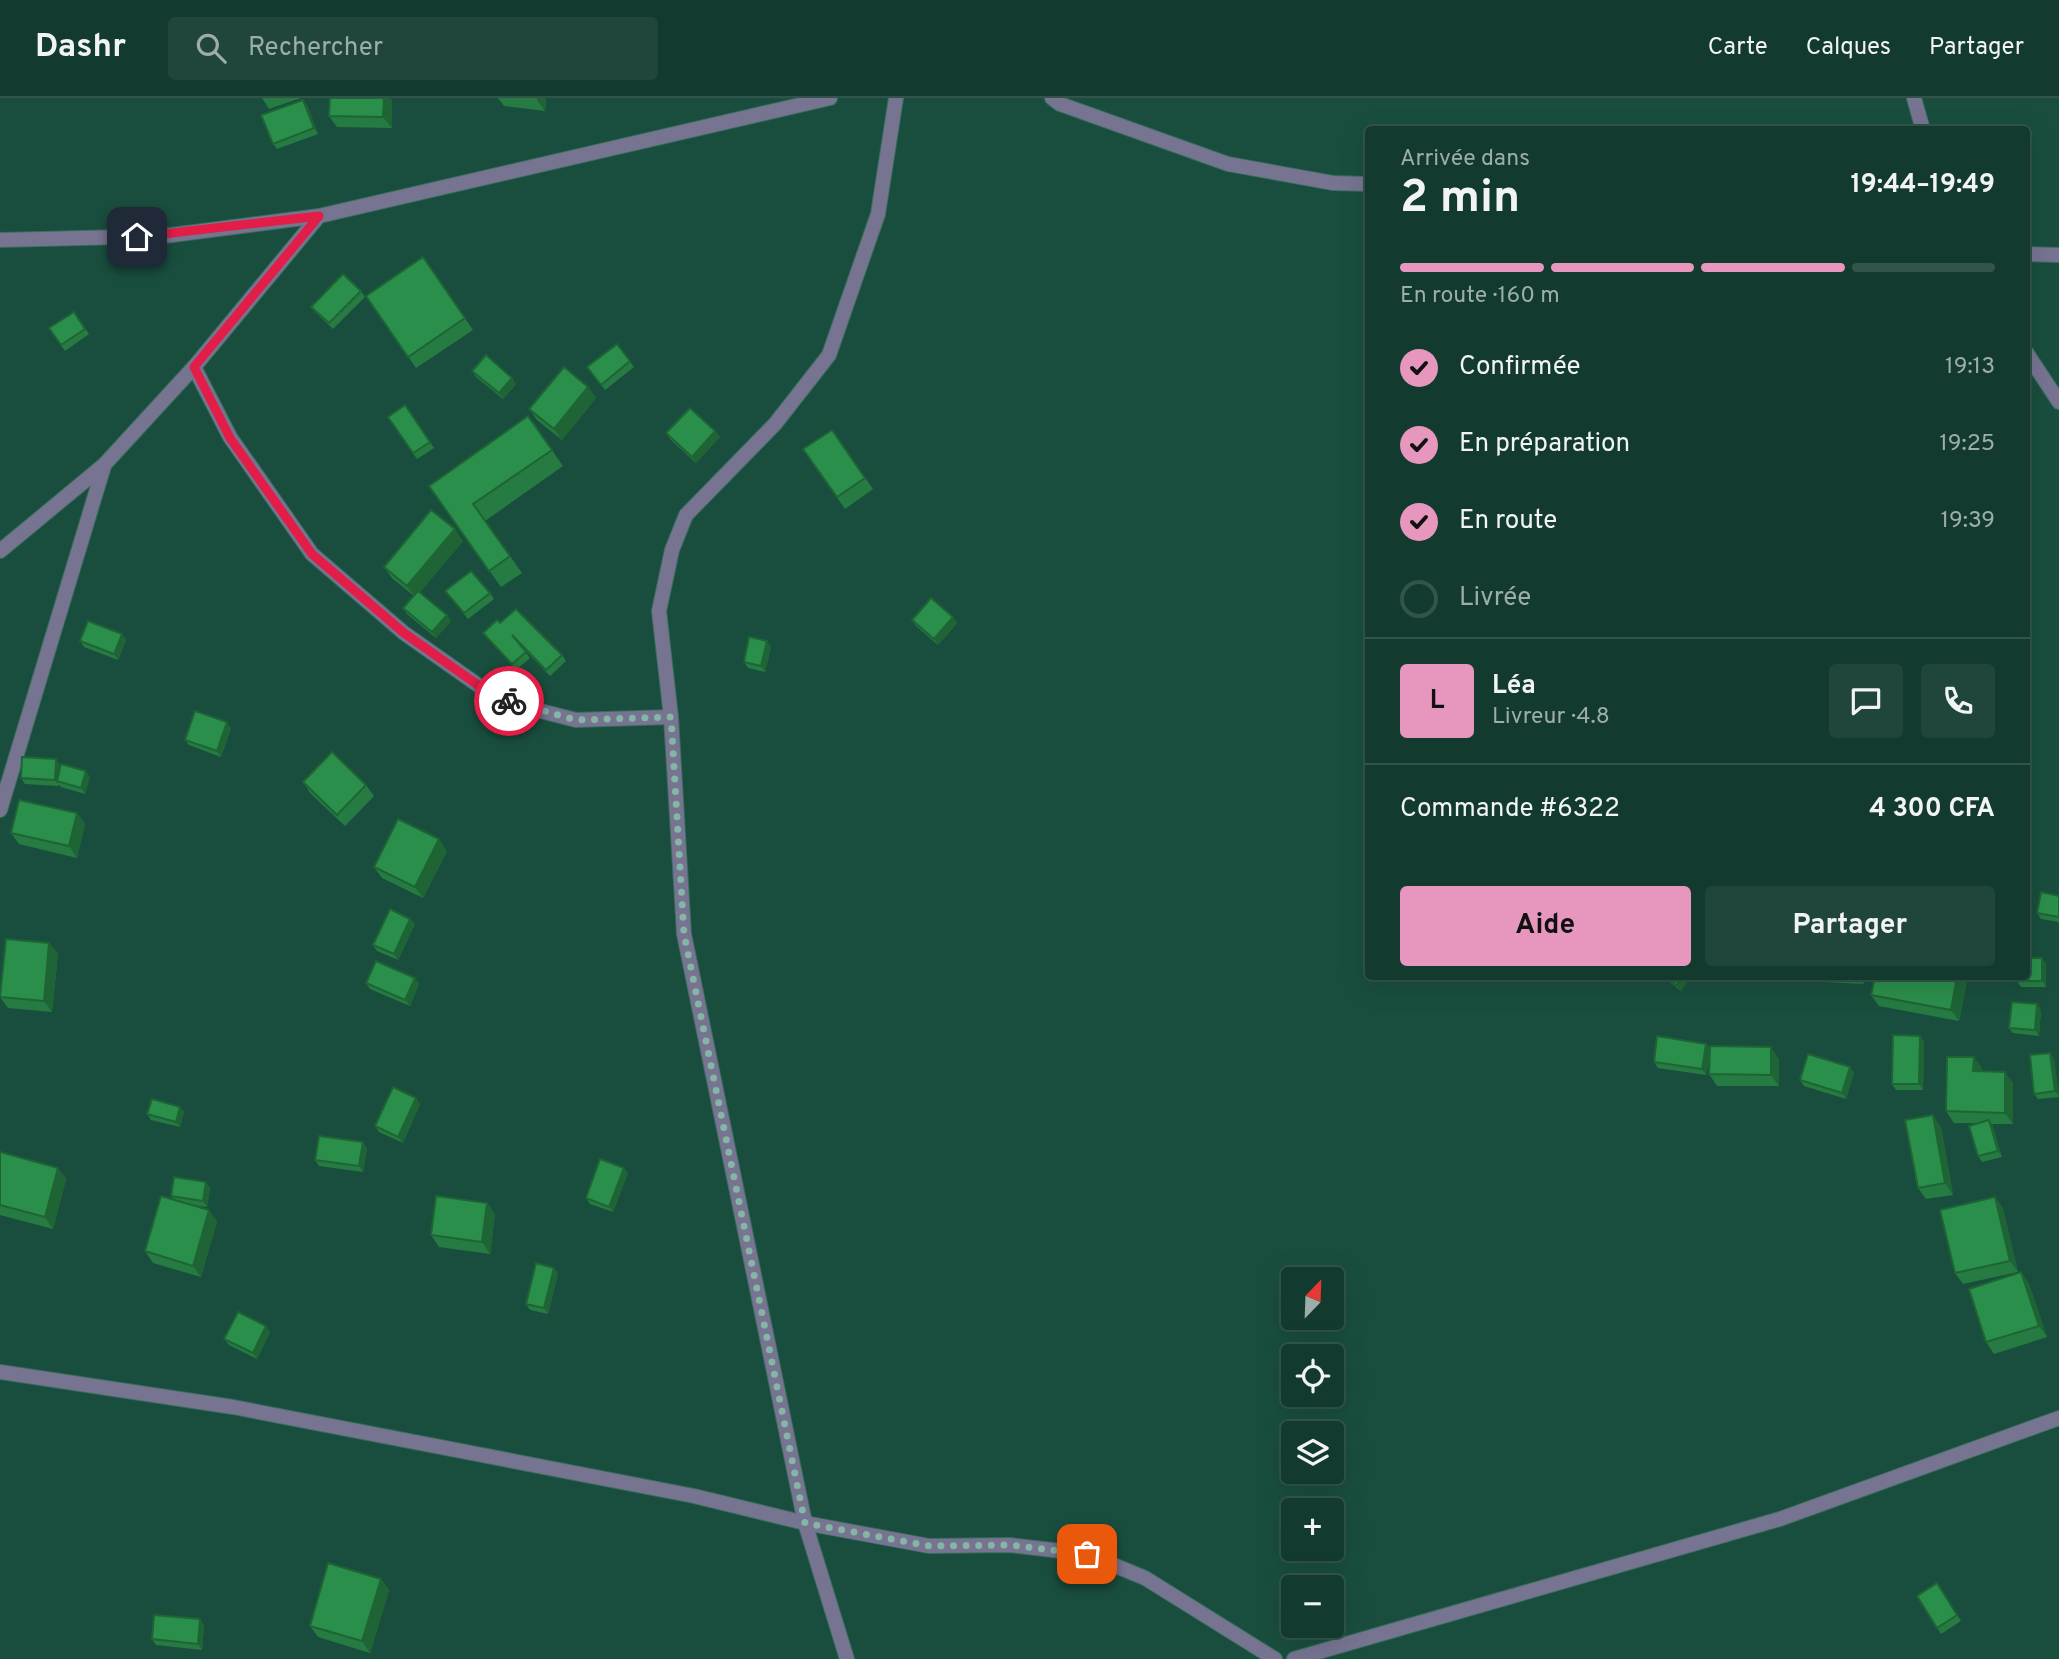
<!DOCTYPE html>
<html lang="fr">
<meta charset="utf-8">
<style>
body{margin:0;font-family:Overpass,sans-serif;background:#20453a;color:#f1f3f6;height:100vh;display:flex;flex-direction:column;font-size:26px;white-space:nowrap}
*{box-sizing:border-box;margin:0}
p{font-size:23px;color:#9dadaa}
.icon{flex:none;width:38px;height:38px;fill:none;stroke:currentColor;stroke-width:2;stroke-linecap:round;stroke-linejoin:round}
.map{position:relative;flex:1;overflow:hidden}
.sheet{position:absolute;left:1365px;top:28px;width:665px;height:854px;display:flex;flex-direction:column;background:#133a2e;border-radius:7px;box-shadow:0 7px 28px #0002,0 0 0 2px #32544a}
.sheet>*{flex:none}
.needle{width:46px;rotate:23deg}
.fabs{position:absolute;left:1281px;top:1169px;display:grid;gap:14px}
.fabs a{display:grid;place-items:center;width:63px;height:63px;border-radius:7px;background:#133a2e;box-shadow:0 7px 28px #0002,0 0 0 2px #32544a;font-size:35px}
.pin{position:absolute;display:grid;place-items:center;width:60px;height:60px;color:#fff;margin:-30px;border-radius:14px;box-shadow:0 4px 10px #0006}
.courier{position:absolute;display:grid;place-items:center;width:70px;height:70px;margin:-35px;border:5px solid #e11d48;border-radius:50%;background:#fff;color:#222;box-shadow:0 2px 9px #0007}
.overview em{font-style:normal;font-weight:700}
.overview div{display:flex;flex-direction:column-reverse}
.overview{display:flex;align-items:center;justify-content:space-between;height:119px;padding:0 35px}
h1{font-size:46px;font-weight:700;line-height:52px}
.bar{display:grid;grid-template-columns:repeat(4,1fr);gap:10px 7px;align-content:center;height:84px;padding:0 35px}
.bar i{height:9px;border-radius:5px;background:#32544a}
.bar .active{background:#e797bd}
.bar p{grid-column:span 4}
.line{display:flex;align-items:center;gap:18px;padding:0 35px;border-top:2px solid #32544a}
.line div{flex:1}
.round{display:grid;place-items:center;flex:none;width:74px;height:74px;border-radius:7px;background:#20453a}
ol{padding:0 35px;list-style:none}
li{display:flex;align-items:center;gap:21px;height:77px}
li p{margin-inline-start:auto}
li .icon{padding:7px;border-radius:50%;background:#e797bd;color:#111;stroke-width:4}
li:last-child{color:#9dadaa}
li i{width:38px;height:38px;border:4px solid #32544a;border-radius:50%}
.primary-button{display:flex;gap:14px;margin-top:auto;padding:14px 35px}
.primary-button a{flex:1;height:80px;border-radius:7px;background:#e797bd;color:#111;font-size:28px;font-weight:700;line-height:80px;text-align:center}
.primary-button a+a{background:#20453a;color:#f1f3f6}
header{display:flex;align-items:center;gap:42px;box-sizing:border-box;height:98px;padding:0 35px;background:#133a2e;border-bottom:2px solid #32544a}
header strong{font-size:33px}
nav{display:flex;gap:38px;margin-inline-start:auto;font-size:24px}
.search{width:490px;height:63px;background:#20453a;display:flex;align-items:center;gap:18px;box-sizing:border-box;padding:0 24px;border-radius:7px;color:#9dadaa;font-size:26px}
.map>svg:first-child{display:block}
</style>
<header>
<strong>Dashr</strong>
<div class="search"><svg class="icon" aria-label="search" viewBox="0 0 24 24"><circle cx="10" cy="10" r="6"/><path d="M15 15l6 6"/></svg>Rechercher</div>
<nav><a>Carte</a><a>Calques</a><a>Partager</a></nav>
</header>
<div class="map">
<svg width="2059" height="1561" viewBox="0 0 2059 1561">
<rect width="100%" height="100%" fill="#194e3e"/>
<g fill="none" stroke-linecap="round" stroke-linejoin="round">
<g stroke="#3a6e5e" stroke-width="16">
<g id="minor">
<path d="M1052,0l8,6 168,60 105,19 35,1"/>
<path d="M1914,0l9,32"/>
<path d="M0,142l164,-4 155,-20 511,-118"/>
<path d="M2026,156l33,1"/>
<path d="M2026,254l33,50"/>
<path d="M194,269l36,70 82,117 92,79 81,57 44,18 47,12 95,-3"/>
<path d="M0,453l104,-86 90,-98 125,-151"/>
<path d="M0,712l104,-344"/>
<path d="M0,1274l233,35 461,89 111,27 124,23 81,-1 77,9 58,24 130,81"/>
<path d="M847,1561l-42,-136 -121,-589 -13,-217 -12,-106 13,-61 14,-35 89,-91 54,-69 49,-141 18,-116"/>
<path d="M1294,1561l486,-140 279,-101"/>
</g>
</g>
<use href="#minor" stroke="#777492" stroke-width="14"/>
</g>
<g fill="#257b41">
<path d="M262,0h39l-32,11z"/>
<path d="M498,0h48l-1,13 -41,-5z"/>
<path d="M392,2v28l-55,-1 -8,-11z"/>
<path d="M307,7l11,29 -41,15 -4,-5z"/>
<path d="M423,159l50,73 -57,38 -50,-72z"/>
<path d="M361,193l4,6 -32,32 -18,-17 -4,-5z"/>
<path d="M74,214l15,22 -24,17 -16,-23z"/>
<path d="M617,246l17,23 -29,23 -18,-23z"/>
<path d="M472,273l44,13 -13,15 -27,-22z"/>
<path d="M588,289l8,11 -34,42 -25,-20 -8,-11z"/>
<path d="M405,307l29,43 -17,11 -29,-42z"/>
<path d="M528,318l35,50 -78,55 37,52 -21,14 -72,-101z"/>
<path d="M832,332l41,59 -28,20 -42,-60z"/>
<path d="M715,333l5,6 -24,26 -26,-24 -4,-6z"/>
<path d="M463,443l-43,51 31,29 -15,17 -29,-24 -4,-6 11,-12 -22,-18 -8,-11z"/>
<path d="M490,495l4,6 -26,20 -19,-23z"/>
<path d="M953,519l4,6 -19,22 -22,-19 -4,-6z"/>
<path d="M500,525l62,32 4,6 -16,15 -31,-32 11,14 -14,12 -33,-37z"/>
<path d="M122,536l4,6 -8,20 -34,-13 -4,-6z"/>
<path d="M771,549l-6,25 -17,-4 -4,-6z"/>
<path d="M231,630l-10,29 -32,-12 -4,-5z"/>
<path d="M60,667l-1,6 31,6 -5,17 -24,-7 -2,-3v2l-34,-2 -4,-6z"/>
<path d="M303,684l63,3 8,11 -29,30 -34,-32z"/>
<path d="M77,715l8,11 -8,34 -58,-14 -8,-11z"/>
<path d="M447,753l-24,47 -41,-20 -8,-11z"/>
<path d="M2059,798v26l-18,-3 -4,-6z"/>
<path d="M415,826l-17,36 -21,-9 -4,-6z"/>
<path d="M49,845l9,11 -6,58 -44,-4 -8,-11z"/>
<path d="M2046,866v23h-25l-4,-6z"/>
<path d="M1662,878h29l-10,15z"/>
<path d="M1819,878h46l-1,8 -41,-2z"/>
<path d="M1968,878l-9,45 -80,-15 -8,-11z"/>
<path d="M415,880l4,6 -9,22 -40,-17 -4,-6z"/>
<path d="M2041,912l-2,26 -26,-3 -4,-5z"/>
<path d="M1920,938l4,6 -1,48h-27l-4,-6z"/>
<path d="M1706,946l4,5 69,10v27h-62l-8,-12 1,-20 -4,21 -48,-7 -4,-6z"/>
<path d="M2054,961l5,38 -21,2 -4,-5z"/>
<path d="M1982,970v3l31,12v41h-21l10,33 -20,5 -4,-6 -1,-33h-23l-8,-12z"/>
<path d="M1854,975l-8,26 -42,-13 -4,-6z"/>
<path d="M420,1006l-17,39 -24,-11 -4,-6z"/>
<path d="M180,1009l4,5 -4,15 -29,-7 -4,-6z"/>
<path d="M1941,1029l12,68 -27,4 -8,-11z"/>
<path d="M367,1050l-4,24 -44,-6 -4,-6z"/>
<path d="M0,1054l58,16 8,11 -13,50 -53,-14z"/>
<path d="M628,1075l-15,39 -23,-8 -4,-6z"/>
<path d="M206,1084l4,6 -3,19 -20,-3 30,17 -16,56 -48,-14 -8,-12 29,-51 -3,-4z"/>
<path d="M1995,1099l8,12 15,63 -55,12 -8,-11z"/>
<path d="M487,1105l8,11 -5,40 -51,-7 -8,-12z"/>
<path d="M554,1170l4,6 -10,40 -18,-4 -4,-6z"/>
<path d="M2021,1174l8,12 18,53 -53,17 -8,-12z"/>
<path d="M270,1234l-13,27 -28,-14 -5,-6z"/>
<path d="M381,1481l8,11 -19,63 -52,-16 -8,-11z"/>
<path d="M1937,1485l24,38 -20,13 -24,-38z"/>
<path d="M200,1521l4,6 -2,25 -46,-5 -4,-6z"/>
</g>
<g fill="#1e6435">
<path d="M384,0h6l2,2v28l-9,-11z"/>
<path d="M537,0h9l-1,13 -8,-11z"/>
<path d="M303,2l4,5 11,29 -4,-6z"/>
<path d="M512,280l4,6 -13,15 -4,-6z"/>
<path d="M588,289l8,11 -34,42 -8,-11z"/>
<path d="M715,333l5,6 -24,26 -4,-6z"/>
<path d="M455,431l8,12 -48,57 -8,-12z"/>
<path d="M447,517l4,6 -15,17 -4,-6z"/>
<path d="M953,519l4,6 -19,22 -4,-6z"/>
<path d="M122,536l4,6 -8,20 -4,-6z"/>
<path d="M767,543l4,6 -6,25 -4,-6z"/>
<path d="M227,624l4,6 -10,29 -4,-6z"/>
<path d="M56,661l4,6 -1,17 -2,-1 2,5 -4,-6z"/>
<path d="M86,673l4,6 -5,17 -4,-6z"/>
<path d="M77,715l8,11 -8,34 -8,-12z"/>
<path d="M439,741l8,12 -24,47 -8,-11z"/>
<path d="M410,821l5,5 -17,36 -4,-6z"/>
<path d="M49,845l9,11 -6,58 -8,-11z"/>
<path d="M2042,860l4,6v23l-4,-6z"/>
<path d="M1683,878h8l-10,15 -5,-6z"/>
<path d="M1860,878h5l-1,8 -4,-6z"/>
<path d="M1957,878h11l-9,45 -8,-11z"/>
<path d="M415,880l4,6 -9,22 -5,-6z"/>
<path d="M2037,906l4,6 -2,26 -4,-6z"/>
<path d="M1920,938l4,6 -1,48 -4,-6z"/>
<path d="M1706,946l4,6 -4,25 -4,-6z"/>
<path d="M1771,949l8,12v27l-8,-11z"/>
<path d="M2050,955l4,6 5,38 -4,-6z"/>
<path d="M1974,959l8,11 -1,15 -8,-12z"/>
<path d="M1850,969l4,6 -8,26 -4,-6z"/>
<path d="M2005,974l8,11v41l-8,-11z"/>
<path d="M416,1000l4,6 -17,39 -5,-6z"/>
<path d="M180,1009l4,5 -4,15 -4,-5z"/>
<path d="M1933,1017l8,12 12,68 -8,-12z"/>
<path d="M1989,1022l4,6 9,31 -4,-6z"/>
<path d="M363,1044l4,6 -4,24 -4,-6z"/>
<path d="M58,1070l8,11 -13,50 -8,-12z"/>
<path d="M624,1070l4,5 -15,39 -4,-5z"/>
<path d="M206,1084l4,6 -3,19 -4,-6z"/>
<path d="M1995,1099l8,12 15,63 -8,-11z"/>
<path d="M487,1105l8,11 -5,40 -8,-12z"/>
<path d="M209,1112l8,11 -16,56 -8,-11z"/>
<path d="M554,1170l4,6 -10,40 -4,-6z"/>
<path d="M2021,1174l8,12 18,53 -8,-11z"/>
<path d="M266,1228l4,6 -13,27 -4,-6z"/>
<path d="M381,1481l8,11 -19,63 -8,-12z"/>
<path d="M200,1521l4,6 -2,25 -4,-6z"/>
</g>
<g fill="#2b8f4c" stroke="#1e6435" stroke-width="2">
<path d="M330,0h54l-1,19 -54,-1z"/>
<path d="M303,2l11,28 -41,16 -12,-29z"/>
<path d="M423,159l42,61 -57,39 -42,-61z"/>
<path d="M343,176l18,17 -32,32 -18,-16z"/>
<path d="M74,214l11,17 -24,16 -12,-17z"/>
<path d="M617,246l13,17 -29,24 -14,-18z"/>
<path d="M486,257l26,23 -13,15 -27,-22z"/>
<path d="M564,269l24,20 -34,42 -25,-20z"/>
<path d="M405,307l25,37 -17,11 -25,-36z"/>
<path d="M690,310l25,23 -23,26 -26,-24z"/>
<path d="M528,318l24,34 -79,54 37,52 -21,15 -60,-85z"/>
<path d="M832,332l33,48 -28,19 -34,-48z"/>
<path d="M431,412l24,19 -48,57 -23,-19z"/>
<path d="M471,473l19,22 -26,20 -19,-22z"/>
<path d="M418,493l29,24 -15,17 -29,-24z"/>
<path d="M931,500l22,19 -19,22 -22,-19z"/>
<path d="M516,511l46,46 -16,15 -34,-35 14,17 -14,12 -29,-31 14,-13 3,3z"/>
<path d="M88,523l34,13 -8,20 -34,-13z"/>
<path d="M749,539l18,4 -6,25 -17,-4z"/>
<path d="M195,613l32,11 -10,29 -32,-11z"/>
<path d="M332,654l34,33 -29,30 -34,-33z"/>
<path d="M22,659l34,2 -1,21 -34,-2z"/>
<path d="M61,666l25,7 -5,17 -24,-7z"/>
<path d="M19,702l58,13 -8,33 -58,-13z"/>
<path d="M398,721l41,20 -24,48 -41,-20z"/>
<path d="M2041,794l18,4v21l-22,-4z"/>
<path d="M390,811l20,10 -16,35 -21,-9z"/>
<path d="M6,841l43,4 -5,58 -44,-4z"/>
<path d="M2026,860h16v23h-25v-5h9z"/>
<path d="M376,863l39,17 -10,22 -39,-17z"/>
<path d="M1665,878h18l-7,9z"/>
<path d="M1821,878h39v2z"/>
<path d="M1875,878h82l-6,34 -80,-15z"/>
<path d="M2012,904l25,2 -2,26 -26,-2z"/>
<path d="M1893,937l27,1 -1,48h-27z"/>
<path d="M1657,938l49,8 -4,25 -48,-7z"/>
<path d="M1710,948l61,1v28l-62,-1z"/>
<path d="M2050,955l5,38 -21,3 -4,-39z"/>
<path d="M1808,956l42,13 -8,26 -42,-13z"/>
<path d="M1947,959h27l-1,14 32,1v41l-59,-2z"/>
<path d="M393,989l23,11 -18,39 -23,-11z"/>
<path d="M152,1001l28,8 -4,15 -29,-8z"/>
<path d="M1933,1017l12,68 -27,5 -13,-68z"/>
<path d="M1989,1022l9,31 -20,5 -9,-30z"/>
<path d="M319,1038l44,6 -4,24 -44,-6z"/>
<path d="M0,1054l58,16 -13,49 -45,-12z"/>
<path d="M600,1061l24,9 -15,39 -23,-9z"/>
<path d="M174,1079l32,5 -3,19 -32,-5z"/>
<path d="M161,1098l48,14 -16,56 -48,-15z"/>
<path d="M436,1098l51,7 -5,39 -51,-7z"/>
<path d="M1995,1099l15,64 -55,12 -15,-63z"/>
<path d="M536,1165l18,5 -10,40 -18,-4z"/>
<path d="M2021,1174l18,54 -53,16 -17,-53z"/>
<path d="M238,1214l28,14 -13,27 -29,-14z"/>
<path d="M328,1465l53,16 -19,62 -52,-15z"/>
<path d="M1937,1485l20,32 -20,13 -20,-32z"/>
<path d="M154,1517l46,4 -2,25 -46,-5z"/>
</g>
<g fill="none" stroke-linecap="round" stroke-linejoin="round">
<path stroke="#85b5a5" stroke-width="7" stroke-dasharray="0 12.6" d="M509,603l67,19 95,-3 13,217 121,589 124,23 81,-1 77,9"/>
<path stroke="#e11d48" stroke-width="9" d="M137,139l182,-21 -125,151 36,71 82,116 92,79 81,57 24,11"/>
</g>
</svg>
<div class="fabs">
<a><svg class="needle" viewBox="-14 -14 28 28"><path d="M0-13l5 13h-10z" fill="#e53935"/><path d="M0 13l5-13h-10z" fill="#9dadaa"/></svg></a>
<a><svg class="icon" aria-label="locate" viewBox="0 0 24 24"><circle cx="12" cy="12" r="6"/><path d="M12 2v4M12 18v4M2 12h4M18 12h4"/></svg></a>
<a><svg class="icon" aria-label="layers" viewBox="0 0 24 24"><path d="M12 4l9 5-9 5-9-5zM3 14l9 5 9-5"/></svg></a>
<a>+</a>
<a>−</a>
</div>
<div class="pin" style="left:1087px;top:1456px;background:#ea580c"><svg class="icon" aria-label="bag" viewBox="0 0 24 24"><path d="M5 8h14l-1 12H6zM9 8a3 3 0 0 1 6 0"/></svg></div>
<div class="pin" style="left:137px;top:139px;background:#1f2937"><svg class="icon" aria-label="home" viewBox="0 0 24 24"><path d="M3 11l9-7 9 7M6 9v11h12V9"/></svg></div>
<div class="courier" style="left:509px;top:603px"><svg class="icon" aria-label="bike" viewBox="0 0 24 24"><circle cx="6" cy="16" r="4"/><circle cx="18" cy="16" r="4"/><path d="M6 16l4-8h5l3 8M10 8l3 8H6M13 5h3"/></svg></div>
<section class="sheet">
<div class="overview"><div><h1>2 min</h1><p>Arrivée dans</p></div><em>19:44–19:49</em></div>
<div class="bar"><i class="active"></i><i class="active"></i><i class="active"></i><i></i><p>En route · 160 m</p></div>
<ol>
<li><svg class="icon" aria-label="check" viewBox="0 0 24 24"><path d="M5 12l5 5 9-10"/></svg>Confirmée<p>19:13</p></li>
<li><svg class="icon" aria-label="check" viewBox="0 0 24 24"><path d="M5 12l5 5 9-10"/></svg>En préparation<p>19:25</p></li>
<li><svg class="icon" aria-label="check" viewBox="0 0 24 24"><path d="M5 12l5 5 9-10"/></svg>En route<p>19:39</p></li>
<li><i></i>Livrée</li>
</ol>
<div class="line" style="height:126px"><b class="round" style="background:#e797bd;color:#111">L</b><div><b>Léa</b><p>Livreur · 4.8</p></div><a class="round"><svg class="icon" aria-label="chat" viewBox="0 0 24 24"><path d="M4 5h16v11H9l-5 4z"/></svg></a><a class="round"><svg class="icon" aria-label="phone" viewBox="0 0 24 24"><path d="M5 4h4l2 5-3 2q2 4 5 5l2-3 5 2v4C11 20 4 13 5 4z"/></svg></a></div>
<div class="line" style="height:91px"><div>Commande #6322</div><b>4 300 CFA</b></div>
<div class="primary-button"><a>Aide</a><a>Partager</a></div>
</section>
</div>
